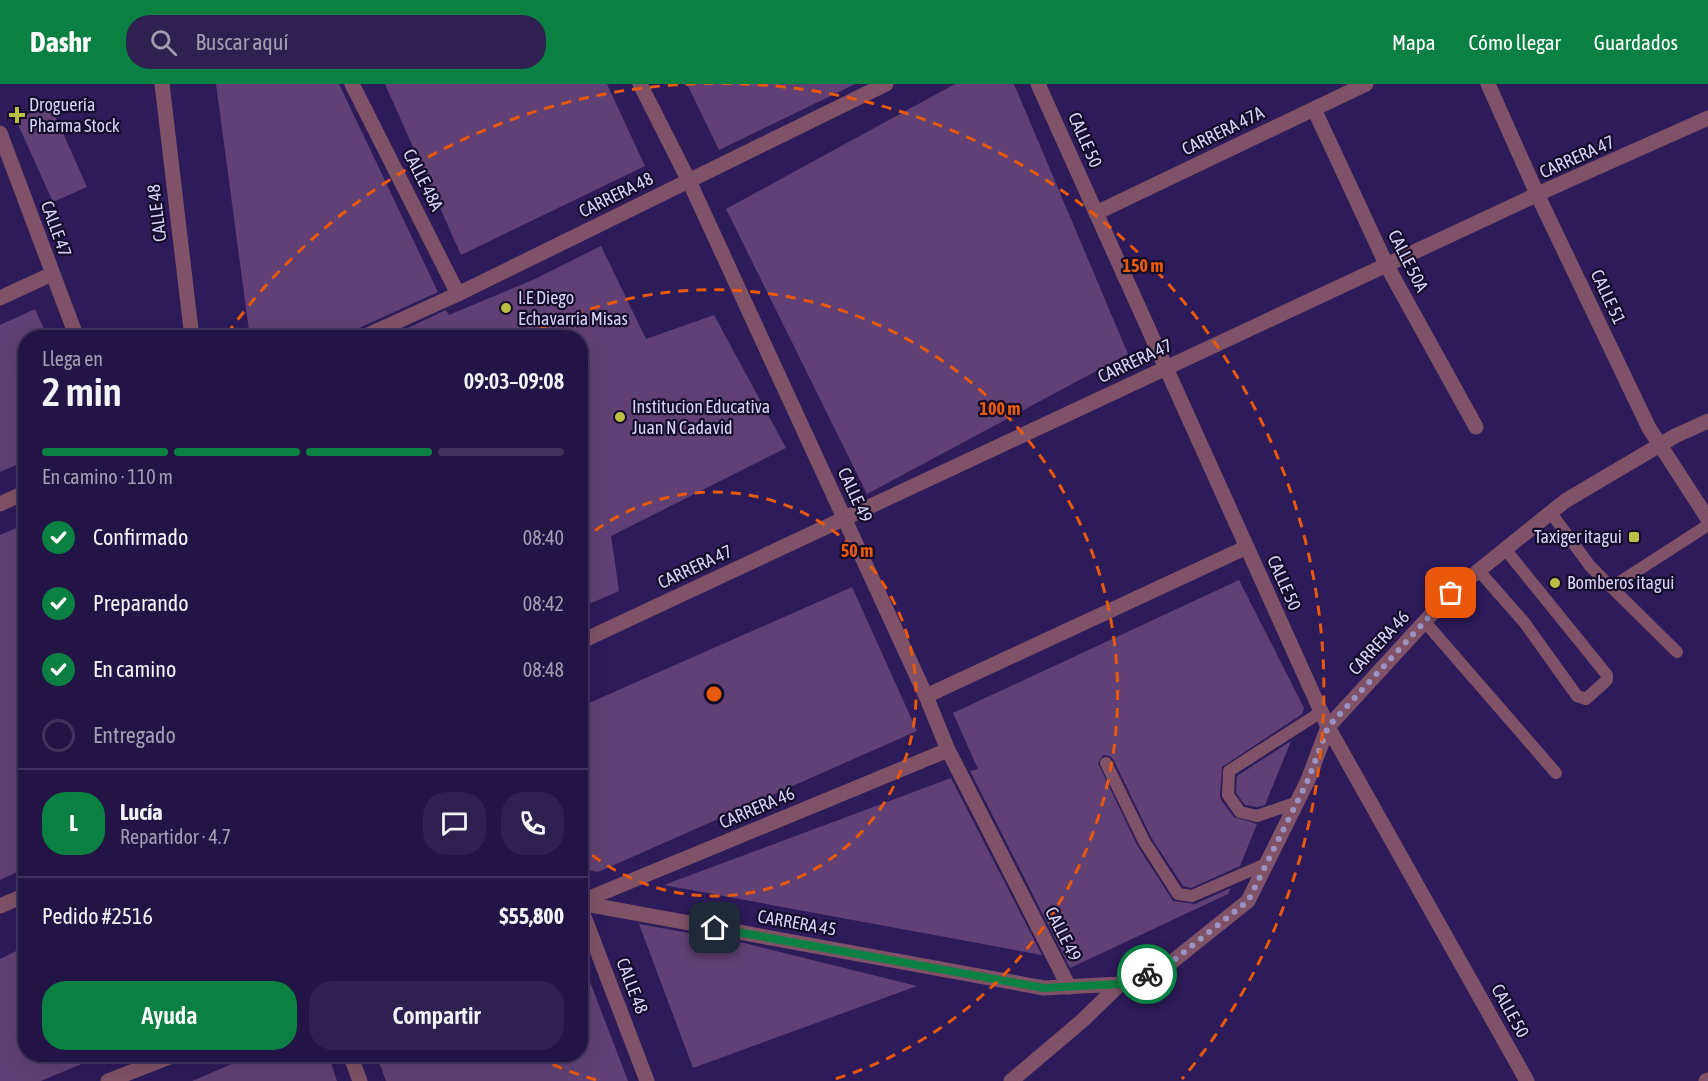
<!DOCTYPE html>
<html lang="es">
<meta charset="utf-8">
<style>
body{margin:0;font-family:"Asap Condensed",sans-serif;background:#2e214f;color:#f1f3f6;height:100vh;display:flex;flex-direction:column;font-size:22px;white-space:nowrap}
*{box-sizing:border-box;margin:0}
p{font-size:20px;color:#a29eb2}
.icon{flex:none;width:33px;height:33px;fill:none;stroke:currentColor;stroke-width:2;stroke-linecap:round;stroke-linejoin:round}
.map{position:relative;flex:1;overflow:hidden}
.drawer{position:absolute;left:18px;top:246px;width:570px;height:732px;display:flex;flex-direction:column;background:#221444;border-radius:24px;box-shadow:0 6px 24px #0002,0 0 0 2px #3f335d}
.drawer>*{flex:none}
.pin{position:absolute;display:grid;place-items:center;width:51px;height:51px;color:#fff;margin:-26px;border-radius:12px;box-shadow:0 3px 9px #0006}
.courier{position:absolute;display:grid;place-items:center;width:60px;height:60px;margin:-30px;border:4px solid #0b8043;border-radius:50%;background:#fff;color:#222;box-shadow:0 2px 8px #0007}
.summary em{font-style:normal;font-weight:600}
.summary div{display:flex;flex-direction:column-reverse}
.summary{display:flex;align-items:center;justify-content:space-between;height:102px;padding:0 24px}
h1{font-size:39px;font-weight:600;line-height:45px}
.bar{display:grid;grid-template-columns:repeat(4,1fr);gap:9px 6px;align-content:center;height:72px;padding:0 24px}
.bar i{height:8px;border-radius:4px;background:#3f335d}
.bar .selected{background:#0b8043}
.bar p{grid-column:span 4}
.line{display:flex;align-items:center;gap:15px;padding:0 24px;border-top:2px solid #3f335d}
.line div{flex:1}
.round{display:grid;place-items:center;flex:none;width:63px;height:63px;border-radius:24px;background:#2e214f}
ol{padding:0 24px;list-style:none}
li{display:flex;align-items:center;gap:18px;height:66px}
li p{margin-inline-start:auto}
li .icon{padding:6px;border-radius:50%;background:#0b8043;color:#fff;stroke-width:4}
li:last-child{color:#a29eb2}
li i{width:33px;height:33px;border:3px solid #3f335d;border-radius:50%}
.button{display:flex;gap:12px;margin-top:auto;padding:12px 24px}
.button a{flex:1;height:69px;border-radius:24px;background:#0b8043;color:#fff;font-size:24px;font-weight:600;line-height:69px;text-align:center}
.button a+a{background:#2e214f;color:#f1f3f6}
header{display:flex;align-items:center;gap:36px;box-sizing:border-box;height:84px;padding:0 30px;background:#0b8043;color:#fff}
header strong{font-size:28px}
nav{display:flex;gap:33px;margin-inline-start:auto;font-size:21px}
.search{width:420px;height:54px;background:#2e214f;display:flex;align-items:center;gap:15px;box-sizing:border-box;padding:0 21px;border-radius:24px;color:#a29eb2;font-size:22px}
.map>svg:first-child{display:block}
</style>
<header>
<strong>Dashr</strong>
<div class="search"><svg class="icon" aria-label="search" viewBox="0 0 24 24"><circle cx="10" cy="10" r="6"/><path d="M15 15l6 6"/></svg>Buscar aquí</div>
<nav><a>Mapa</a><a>Cómo llegar</a><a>Guardados</a></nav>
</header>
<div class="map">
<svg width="1708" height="997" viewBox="0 0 1708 997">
<rect width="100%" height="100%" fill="#2d1b5a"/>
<g fill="#614175">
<path d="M216,0h123l99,208 -81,37 -6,9h-101z"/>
<path d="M385,0h222l38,82 -184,89z"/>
<path d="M687,0h168l-136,66z"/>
<path d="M955,0h59l114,270 -261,140 -141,-285z"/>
<path d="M50,20l37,83 -34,15 -37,-82z"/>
<path d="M601,162l45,93 68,-24 72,133 -175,88 8,55 -39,17v-270h-194l60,-28 3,5 86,-36z"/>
<path d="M35,225l13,29h-22v123l-26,11v-147z"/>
<path d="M26,440v344l-26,12v-345z"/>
<path d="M1239,496l65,128 -2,6 -80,53 -2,28 1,5 13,17 23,7 -17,42 -49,22 -8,-2 -32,-49 -38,-78 -3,-3 -7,-1 -5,8 39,82 36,56 22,3 36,-16 -3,6 -158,74 -100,-197 8,-2 -25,-56z"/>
<path d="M852,503l65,144 -319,141 -18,-3v-162z"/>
<path d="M1291,657l-26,64 -8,2 -12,-2 -9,-12 1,-17z"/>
<path d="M951,694l91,177 -378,-70z"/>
<path d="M639,840l105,19 173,43 -224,82z"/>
<path d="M26,862v108l77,1 -62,26h-41v-122z"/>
<path d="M580,877h2l46,120h-242l-10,-27h204z"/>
<path d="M255,970h73l9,27h-145z"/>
</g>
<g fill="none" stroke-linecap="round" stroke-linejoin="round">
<g stroke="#805267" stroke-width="12">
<path d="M1551,429l39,53 87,86"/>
<path d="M1479,487l45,51 53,74 9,3 21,-19v-5l-102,-126"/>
<path d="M1612,503l96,-62"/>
<path d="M1425,538l131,151"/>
<path d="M1106,679l38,78 34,53 14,2 76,-33"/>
<path d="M1298,718l-41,14 -17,-4 -12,-17 1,-24 92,-59"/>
</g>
<g stroke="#805267" stroke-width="15">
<path d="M162,0l30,254"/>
<path d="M352,0l106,210"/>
<path d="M640,0l49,97 237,515 22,54 121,237"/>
<path d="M1314,25l73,157 89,161"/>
<path d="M0,49l77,205"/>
<path d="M1096,129l270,-129"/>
<path d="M0,214l52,-24"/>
<path d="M361,254l97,-44 428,-210"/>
<path d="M0,420l26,-12"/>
<path d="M580,558l971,-454 157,-70"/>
<path d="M926,612l321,-149"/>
<path d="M580,818l368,-152"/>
<path d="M580,819l464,85 76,-4"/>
<path d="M0,822l26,-11"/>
<path d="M580,822l67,175"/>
<path d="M350,970l10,27"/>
<path d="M108,997l69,-27"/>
<path d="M1011,997l72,-61 37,-36 48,-19 80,-64 60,-121 20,-53 123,-134 114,-92 110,-65 33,-15"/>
<path d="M1706,997l2,-1"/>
</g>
<g stroke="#805267" stroke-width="15">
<path d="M1038,0l290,643 199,354"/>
<path d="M1488,0l50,112 111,232 59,91"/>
</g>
</g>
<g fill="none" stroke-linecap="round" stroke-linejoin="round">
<path stroke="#9c93c2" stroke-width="6" stroke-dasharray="0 10.8" d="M1147,890l21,-9 80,-64 60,-121 20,-53 123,-134"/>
<path stroke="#0b8043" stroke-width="8" d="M715,844l329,60 76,-4 27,-10"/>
</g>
<g fill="none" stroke="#e8590c" stroke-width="3" stroke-dasharray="10 8">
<path d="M581 458A202 202 0 1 1 581 762"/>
<path d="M596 996A404 404 0 0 1 534 972M524 253A404 404 0 1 1 832 996"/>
<path d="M227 250A606 606 0 1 1 1182 995"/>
</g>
<g fill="#bbc045" stroke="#140d29" stroke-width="2">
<path d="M14 22h6v6h6v6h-6v6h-6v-6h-6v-6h6z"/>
<circle cx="506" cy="224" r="6"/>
<circle cx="620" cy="333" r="6"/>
<rect x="1628" y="447" width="12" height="12" rx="3"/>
<circle cx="1555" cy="499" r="6"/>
</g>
<g text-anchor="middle" stroke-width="4.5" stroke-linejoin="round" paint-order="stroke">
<g font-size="18" fill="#d8d3fa" stroke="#140d29" text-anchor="start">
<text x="29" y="27">Droguería<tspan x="29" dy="21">Pharma Stock</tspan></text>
<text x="518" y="220">I.E Diego<tspan x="518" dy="21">Echavarría Misas</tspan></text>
<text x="632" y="329">Institucion Educativa<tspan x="632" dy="21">Juan N Cadavid</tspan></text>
<text x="1622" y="459" text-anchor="end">Taxiger itagui</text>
<text x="1567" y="505">Bomberos itagui</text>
</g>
<g font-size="18" fill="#d8d3fa" stroke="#140d29">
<text transform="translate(1223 47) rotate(-26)" y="6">CARRERA 47A</text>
<text transform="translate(1085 56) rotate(66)" y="6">CALLE 50</text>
<text transform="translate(1577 73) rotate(-24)" y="6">CARRERA 47</text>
<text transform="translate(423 96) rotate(63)" y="6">CALLE 48A</text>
<text transform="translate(616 111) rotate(-26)" y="6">CARRERA 48</text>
<text transform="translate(157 129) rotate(-97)" y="6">CALLE 48</text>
<text transform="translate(56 145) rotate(70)" y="6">CALLE 47</text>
<text transform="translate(1408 177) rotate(63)" y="6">CALLE 50A</text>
<text transform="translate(1608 213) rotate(65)" y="6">CALLE 51</text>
<text transform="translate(1135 277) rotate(-25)" y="6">CARRERA 47</text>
<text transform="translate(855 411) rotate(65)" y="6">CALLE 49</text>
<text transform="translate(695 483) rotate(-25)" y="6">CARRERA 47</text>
<text transform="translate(1284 499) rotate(66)" y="6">CALLE 50</text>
<text transform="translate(1379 559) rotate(-47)" y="6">CARRERA 46</text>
<text transform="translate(757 724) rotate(-23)" y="6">CARRERA 46</text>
<text transform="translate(797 839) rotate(10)" y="6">CARRERA 45</text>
<text transform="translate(1063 850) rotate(63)" y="6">CALLE 49</text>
<text transform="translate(632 902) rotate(69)" y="6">CALLE 48</text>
<text transform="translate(1510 927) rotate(61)" y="6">CALLE 50</text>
</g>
</g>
<circle cx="714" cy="610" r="9" fill="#e8590c" stroke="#140d29" stroke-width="3"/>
<g font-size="18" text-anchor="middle" font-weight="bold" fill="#e8590c" stroke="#140d29" stroke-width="4.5" stroke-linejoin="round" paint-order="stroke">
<text x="1143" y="188">150 m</text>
<text x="1000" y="331">100 m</text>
<text x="857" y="473">50 m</text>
</g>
</svg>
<div class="pin" style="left:1451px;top:509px;background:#ea580c"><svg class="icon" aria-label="bag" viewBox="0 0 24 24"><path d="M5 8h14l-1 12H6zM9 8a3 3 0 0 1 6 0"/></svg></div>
<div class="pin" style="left:715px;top:844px;background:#1f2937"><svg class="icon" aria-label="home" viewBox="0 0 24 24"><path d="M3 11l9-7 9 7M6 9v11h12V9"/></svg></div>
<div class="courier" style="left:1147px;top:890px"><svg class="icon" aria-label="bike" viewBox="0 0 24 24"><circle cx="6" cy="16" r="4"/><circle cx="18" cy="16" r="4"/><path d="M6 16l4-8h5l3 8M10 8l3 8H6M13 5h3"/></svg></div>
<section class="drawer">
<div class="summary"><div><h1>2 min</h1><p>Llega en</p></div><em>09:03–09:08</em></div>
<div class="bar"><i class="selected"></i><i class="selected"></i><i class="selected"></i><i></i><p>En camino · 110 m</p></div>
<ol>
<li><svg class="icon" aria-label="check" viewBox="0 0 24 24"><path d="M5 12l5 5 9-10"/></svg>Confirmado<p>08:40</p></li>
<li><svg class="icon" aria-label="check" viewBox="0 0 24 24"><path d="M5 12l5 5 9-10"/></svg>Preparando<p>08:42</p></li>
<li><svg class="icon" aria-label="check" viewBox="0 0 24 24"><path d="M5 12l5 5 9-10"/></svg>En camino<p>08:48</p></li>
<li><i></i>Entregado</li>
</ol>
<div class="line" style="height:108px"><b class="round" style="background:#0b8043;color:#fff">L</b><div><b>Lucía</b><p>Repartidor · 4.7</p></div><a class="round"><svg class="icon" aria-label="chat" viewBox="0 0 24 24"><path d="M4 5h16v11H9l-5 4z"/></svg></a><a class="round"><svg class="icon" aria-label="phone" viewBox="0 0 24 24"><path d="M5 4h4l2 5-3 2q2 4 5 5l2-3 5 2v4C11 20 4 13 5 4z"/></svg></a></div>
<div class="line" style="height:78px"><div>Pedido #2516</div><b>$55,800</b></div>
<div class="button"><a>Ayuda</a><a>Compartir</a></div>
</section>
</div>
